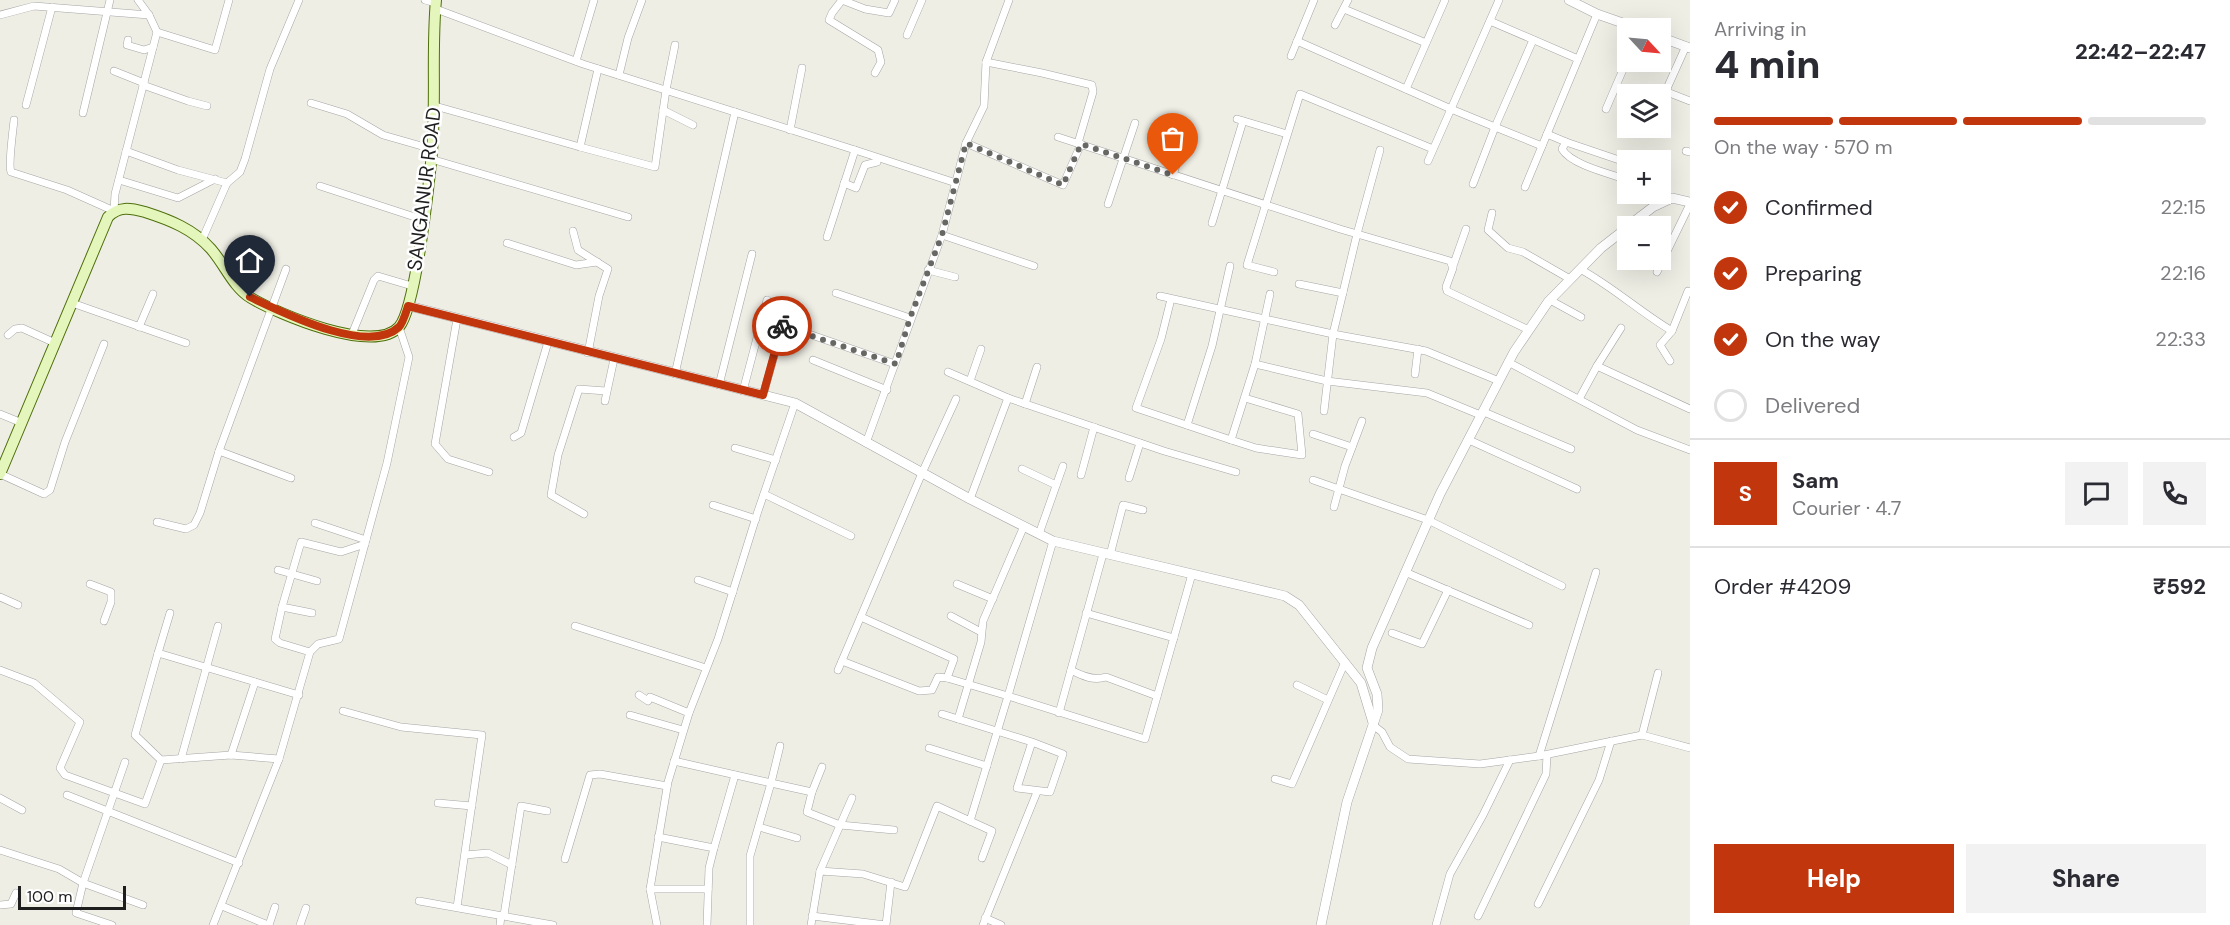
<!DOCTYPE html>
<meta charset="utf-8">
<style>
body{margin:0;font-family:"DM Sans",sans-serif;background:#f2f2f3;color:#2b2b33;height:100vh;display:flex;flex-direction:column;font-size:22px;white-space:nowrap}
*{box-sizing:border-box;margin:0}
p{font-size:20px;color:#7c7c81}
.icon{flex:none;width:33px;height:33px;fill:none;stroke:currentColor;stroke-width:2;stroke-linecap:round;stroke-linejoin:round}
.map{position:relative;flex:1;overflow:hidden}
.side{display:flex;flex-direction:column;background:#fff;width:540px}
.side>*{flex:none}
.needle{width:39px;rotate:116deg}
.tools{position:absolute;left:1617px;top:18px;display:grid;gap:12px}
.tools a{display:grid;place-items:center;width:54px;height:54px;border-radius:0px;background:#fff;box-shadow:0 6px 24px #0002;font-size:30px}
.scale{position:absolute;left:18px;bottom:15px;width:108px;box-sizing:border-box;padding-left:6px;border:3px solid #1e1e1e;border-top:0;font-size:16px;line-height:21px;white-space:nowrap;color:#1e1e1e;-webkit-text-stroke:4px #fff;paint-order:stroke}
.pin{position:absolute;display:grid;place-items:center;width:51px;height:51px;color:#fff;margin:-62px -26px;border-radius:50% 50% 50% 0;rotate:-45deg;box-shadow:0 0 6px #0007}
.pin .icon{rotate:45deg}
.courier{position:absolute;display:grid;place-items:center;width:60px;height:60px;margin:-30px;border:4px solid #c1360c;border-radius:50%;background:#fff;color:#222;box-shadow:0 2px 8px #0007}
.headline em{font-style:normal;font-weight:800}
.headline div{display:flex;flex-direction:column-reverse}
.headline{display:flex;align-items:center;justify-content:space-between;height:102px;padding:0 24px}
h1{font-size:39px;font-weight:800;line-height:45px}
.bar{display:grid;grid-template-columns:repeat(4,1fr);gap:9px 6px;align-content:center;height:72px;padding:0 24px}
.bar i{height:8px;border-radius:4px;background:#e1e1e2}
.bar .on{background:#c1360c}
.bar p{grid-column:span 4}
.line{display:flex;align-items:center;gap:15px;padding:0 24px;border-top:2px solid #e1e1e2}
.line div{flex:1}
.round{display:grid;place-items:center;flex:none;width:63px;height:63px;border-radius:0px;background:#f2f2f3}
ol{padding:0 24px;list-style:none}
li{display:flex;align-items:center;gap:18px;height:66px}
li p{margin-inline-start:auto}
li .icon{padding:6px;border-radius:50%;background:#c1360c;color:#fff;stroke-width:4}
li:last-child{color:#7c7c81}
li i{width:33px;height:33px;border:3px solid #e1e1e2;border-radius:50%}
.button{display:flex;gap:12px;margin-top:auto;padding:12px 24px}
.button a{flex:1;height:69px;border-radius:0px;background:#c1360c;color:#fff;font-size:24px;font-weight:800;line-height:69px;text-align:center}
.button a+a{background:#f2f2f3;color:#2b2b33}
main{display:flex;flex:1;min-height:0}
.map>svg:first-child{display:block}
</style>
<main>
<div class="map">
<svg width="1690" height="925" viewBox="0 0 1690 925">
<rect width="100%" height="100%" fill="#efeee5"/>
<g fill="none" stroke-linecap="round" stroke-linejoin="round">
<g stroke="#a5a5a5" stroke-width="8">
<g id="minor">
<path d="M425,0l11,3"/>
<path d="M436,9l147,55 272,86 -28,87"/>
<path d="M1344,9l82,34"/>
<path d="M0,15l34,-9 115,9"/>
<path d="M1490,21l88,38"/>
<path d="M1335,25l13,-25"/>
<path d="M157,32l58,18 14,-50"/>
<path d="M907,35l15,-35"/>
<path d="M128,40l-1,5 17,5 9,-3"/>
<path d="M1297,41l154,68 48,-109"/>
<path d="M1291,56l23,-56"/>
<path d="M576,61l18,-61"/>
<path d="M986,62l56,11 50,12 1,7 -15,51"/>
<path d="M114,71l30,12"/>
<path d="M875,73l6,-11 -3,-12 -49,-30 3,-7 10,-13 23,9 24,4 6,-13"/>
<path d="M619,75l9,-37 14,-38"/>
<path d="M143,85l45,16 19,5"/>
<path d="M1406,89l39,-89"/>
<path d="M1667,92l23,9"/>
<path d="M311,103l36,11 36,21 49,14"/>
<path d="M1660,104l26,-58"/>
<path d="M26,105l26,-98"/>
<path d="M435,106l145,41 18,-78"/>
<path d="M1606,109l22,-51"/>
<path d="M663,110l30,15"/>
<path d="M83,113l27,-113"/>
<path d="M1237,119l50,15"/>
<path d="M14,120c-1,11 -6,45 -3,52l56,18 47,21 1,-17 42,-162 -8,-17 -11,-15"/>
<path d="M790,130l12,-62"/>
<path d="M1649,130l1,-2"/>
<path d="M1547,134l19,8 62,21"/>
<path d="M1058,137l282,92 110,32 3,7 -7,19 1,4 82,39"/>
<path d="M1566,142l-4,7c9,16 49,25 66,31"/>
<path d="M966,143l18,-37 2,-44 23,-62"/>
<path d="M580,147l75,20 11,-77 9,-45"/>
<path d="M855,150l101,33"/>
<path d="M126,151l52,19 49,13"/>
<path d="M1686,151l4,1"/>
<path d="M431,159l197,58"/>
<path d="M1428,161l23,-52 44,18 38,-87"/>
<path d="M1173,175l14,-45"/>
<path d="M119,180l59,18 37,-19"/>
<path d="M844,183l12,5 9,-23 12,-3"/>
<path d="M1473,184l22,-57 47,19"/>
<path d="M320,186l104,34"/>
<path d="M1525,187l72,-173"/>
<path d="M1108,204l27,-81"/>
<path d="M1492,213l-4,17 20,18 15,4 47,27"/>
<path d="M1212,223l31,-102"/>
<path d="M573,231l5,19 30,19 -9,27 -11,57"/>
<path d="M942,235l92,31"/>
<path d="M202,240l25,-57 13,-11 5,-13 25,-90 29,-69"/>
<path d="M507,243l69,22 21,-3"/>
<path d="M1453,266l13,-37"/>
<path d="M286,269l-67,182 72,27"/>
<path d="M1580,269c33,18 60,43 92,62"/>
<path d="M928,270l27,7"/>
<path d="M1274,272l-27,-7 53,-171 133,55"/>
<path d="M1657,272l33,-68"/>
<path d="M1299,284l44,9"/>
<path d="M836,293l74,25"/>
<path d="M1160,296l173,38 24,-100 23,-84"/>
<path d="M1171,299l-10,40 -25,69 95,32 24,-76 15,-70"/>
<path d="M1550,300l31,17"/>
<path d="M72,303l114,40"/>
<path d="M457,319l-22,125 13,15 41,13"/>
<path d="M139,327l14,-33"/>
<path d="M1621,328l-24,38 93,43"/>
<path d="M352,334l22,-54 4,-4 34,10"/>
<path d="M8,335l7,-6 7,-1 33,15"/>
<path d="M813,360l74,30"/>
<path d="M1670,361l-10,-16 12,-14 16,-40 2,1"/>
<path d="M1508,362l129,68 53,20"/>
<path d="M1255,364l72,17 100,12 51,21 4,1 2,-3 87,37"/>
<path d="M948,372l60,26 -38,101"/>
<path d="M675,374l60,-262"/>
<path d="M1415,374l3,-25"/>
<path d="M970,381l11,-32"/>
<path d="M719,385l33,-131"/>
<path d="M743,391l24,-91"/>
<path d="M763,395l20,-70 112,39"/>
<path d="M1008,398l156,53 72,21"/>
<path d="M1579,399l18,-33"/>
<path d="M605,401l9,-42"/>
<path d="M1025,404l12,-37"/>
<path d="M1324,411l9,-77 93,17 73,30"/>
<path d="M0,414l22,9"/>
<path d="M1187,425l25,-79 18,-80"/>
<path d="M1313,434l39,13"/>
<path d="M514,437l7,-4 27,-91"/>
<path d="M1231,440l25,8 46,7 -4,-41 -53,-16"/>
<path d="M1469,440l108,49"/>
<path d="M866,443l76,-208 24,-92 97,42 18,-41"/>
<path d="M735,448l41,12"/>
<path d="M1022,469l34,16"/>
<path d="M0,474l44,20 6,-4 15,-48 39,-98"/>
<path d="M1081,475l13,-48"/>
<path d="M1129,478l11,-35"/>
<path d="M1313,480l115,40 134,66"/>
<path d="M764,494l87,42"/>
<path d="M713,505l43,14"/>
<path d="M1334,507l11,-41 17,-45"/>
<path d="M584,514l-33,-19 7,-40 21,-66 27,2"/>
<path d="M157,522l29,7 8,-4 6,-12 19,-62"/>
<path d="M315,523l51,17"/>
<path d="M1039,534l24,-68"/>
<path d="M1053,541l-45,155 137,43 47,-165"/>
<path d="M1110,555l13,-50 20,5"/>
<path d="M278,570l39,11"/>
<path d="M1405,572l124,53"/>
<path d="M698,580l35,12"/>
<path d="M90,584l21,8v10l-7,19"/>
<path d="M957,584l36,15"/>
<path d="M0,597l18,8"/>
<path d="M282,607l-7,32 5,4 30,9"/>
<path d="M312,613l-30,-6 19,-65 40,10 24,-8"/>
<path d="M1086,613l88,25"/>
<path d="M951,616l30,16"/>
<path d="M575,626l131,42"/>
<path d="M1392,633l30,11 26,-54"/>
<path d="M158,653l12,-40"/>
<path d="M842,661l77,30 13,-1 6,-13 9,1"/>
<path d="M0,670l34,13 46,39 -20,46 5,7 80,29 16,-44 70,-5 48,4"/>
<path d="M838,670l84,-197 34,-74"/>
<path d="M1071,670c11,6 23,11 35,7l51,19"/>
<path d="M1297,685l31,15"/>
<path d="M639,695l9,6 2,-4 39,16"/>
<path d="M343,711l58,16 81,8 -25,172"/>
<path d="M1059,713l44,-159"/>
<path d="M942,714l90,28 31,12 -13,38 -33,-4 15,-46"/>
<path d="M630,715l53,15"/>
<path d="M958,719l23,-77 2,-21 41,-95"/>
<path d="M1374,726l8,6 8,15 18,12 72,5 59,-8 103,-21 48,13"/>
<path d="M1642,735l16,-62"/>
<path d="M929,748l58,18"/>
<path d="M231,755l24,-73"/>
<path d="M1539,756l57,-184"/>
<path d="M181,759l37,-133"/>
<path d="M161,760l-26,-25 23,-82 141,42"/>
<path d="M674,761l97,22 9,-37"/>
<path d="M1275,779l17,5 53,-122"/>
<path d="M812,792l10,-25"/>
<path d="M67,795l172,68"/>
<path d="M0,798l22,12"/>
<path d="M438,803l34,3"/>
<path d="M970,821l22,10 -10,27"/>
<path d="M759,827l38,11"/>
<path d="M658,837l56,11 -5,20 -2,57"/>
<path d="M714,848l21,-73"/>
<path d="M0,850l59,19 24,14 60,22"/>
<path d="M465,855l23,-2 24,12"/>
<path d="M565,859l25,-84 10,-1 67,12"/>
<path d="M820,871l32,-73"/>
<path d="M650,889h58"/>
<path d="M419,901l134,24"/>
<path d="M1538,904l61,-124 12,-39"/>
<path d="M0,905l11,-1 5,-11"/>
<path d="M222,906l46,19"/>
<path d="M504,915l17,-109 26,5"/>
<path d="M812,916l74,9 5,-43"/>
<path d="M1478,916l68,-142 1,-19"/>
<path d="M985,918l16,7"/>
<path d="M112,925l-36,-12 7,-30 42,-121"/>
<path d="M213,925l66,-166 31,-107 8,-8 21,-5 48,-176 22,-106 -10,-30"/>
<path d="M269,925l6,-18"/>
<path d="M300,925l6,-17"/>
<path d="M500,925l1,-10"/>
<path d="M657,925l-7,-36 18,-107 21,-69 29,-74 39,-125 38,-111"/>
<path d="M750,925v-69l21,-73 41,9 -5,20 33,13 54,5"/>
<path d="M811,925l9,-54 43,3 42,13 32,-81 33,15 38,-125 -61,-18 7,-19 -93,-42"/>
<path d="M983,925l54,-133"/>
<path d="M1436,925l14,-51 33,-59 27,-55"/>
</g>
</g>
<g stroke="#a5a5a5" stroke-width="10">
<g id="tertiary">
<path d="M1569,0l28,14 40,14"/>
<path d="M1660,37l30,11"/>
<path d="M1628,226l25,-19 19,-9 18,4"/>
<path d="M409,306l386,97 175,96 83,42 232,55 14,9 62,78 13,43"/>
<path d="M1321,925l26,-123 31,-92 -1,-16 -10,-26 5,-20 68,-154 74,-142 34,-50 53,-54 27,-21"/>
</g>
</g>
<g stroke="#4d6f0b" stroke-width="12">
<path id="secondary" d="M0,474l108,-257c11,-11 22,-9 37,-5 25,8 48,17 66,37 14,16 22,38 40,49 27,16 123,57 148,29 16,-18 29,-136 32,-164 6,-54 0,-109 5,-163"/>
</g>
<use href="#minor" stroke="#fff" stroke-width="7"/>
<use href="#tertiary" stroke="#fff" stroke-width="9"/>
<use href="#secondary" stroke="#e5f6bc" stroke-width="10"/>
</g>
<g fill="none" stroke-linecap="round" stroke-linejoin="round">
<path stroke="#676764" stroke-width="6" stroke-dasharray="0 10.8" d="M782,326l114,38 14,-46 32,-83 24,-92 97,42 18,-41 92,31"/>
<path stroke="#c1360c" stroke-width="8" d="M250,297c32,15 118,59 149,30 4,-4 7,-15 9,-21l355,89 19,-69"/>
</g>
<g text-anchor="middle" stroke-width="5" stroke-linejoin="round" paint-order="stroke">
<g font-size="20" fill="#1e1e1e" stroke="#fff">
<text transform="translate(424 189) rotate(-83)" y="7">SANGANUR ROAD</text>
</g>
</g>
</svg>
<div class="tools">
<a><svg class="needle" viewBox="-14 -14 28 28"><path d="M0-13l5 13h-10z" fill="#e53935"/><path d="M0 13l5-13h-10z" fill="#7c7c81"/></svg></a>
<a><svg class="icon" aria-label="layers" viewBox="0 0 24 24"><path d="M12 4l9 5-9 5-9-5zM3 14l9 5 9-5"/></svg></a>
<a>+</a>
<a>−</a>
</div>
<div class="scale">100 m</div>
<div class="pin" style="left:1173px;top:175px;background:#ea580c"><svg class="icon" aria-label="bag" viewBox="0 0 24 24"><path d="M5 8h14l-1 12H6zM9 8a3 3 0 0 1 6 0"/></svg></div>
<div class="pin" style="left:250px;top:297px;background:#1f2937"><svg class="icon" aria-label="home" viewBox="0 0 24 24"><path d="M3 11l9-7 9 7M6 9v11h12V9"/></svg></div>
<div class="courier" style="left:782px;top:326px"><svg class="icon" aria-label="bike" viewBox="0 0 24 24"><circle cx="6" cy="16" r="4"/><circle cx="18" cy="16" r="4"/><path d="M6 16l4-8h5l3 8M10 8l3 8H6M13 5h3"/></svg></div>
</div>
<section class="side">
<div class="headline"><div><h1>4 min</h1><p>Arriving in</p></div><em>22:42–22:47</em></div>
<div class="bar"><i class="on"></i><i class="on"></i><i class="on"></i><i></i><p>On the way · 570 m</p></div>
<ol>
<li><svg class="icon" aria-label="check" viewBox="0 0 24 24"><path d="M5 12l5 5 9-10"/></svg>Confirmed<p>22:15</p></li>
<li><svg class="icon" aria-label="check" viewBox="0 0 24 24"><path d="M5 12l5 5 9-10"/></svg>Preparing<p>22:16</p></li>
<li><svg class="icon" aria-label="check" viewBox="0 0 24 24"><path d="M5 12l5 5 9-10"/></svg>On the way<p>22:33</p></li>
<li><i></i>Delivered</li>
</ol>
<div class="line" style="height:108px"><b class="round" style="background:#c1360c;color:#fff">S</b><div><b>Sam</b><p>Courier · 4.7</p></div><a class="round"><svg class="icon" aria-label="chat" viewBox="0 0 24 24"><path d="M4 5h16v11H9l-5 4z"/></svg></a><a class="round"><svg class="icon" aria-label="phone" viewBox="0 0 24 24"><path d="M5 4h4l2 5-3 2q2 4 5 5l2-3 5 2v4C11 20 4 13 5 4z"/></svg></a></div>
<div class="line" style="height:78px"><div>Order #4209</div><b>₹592</b></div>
<div class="button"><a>Help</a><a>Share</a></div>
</section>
</main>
